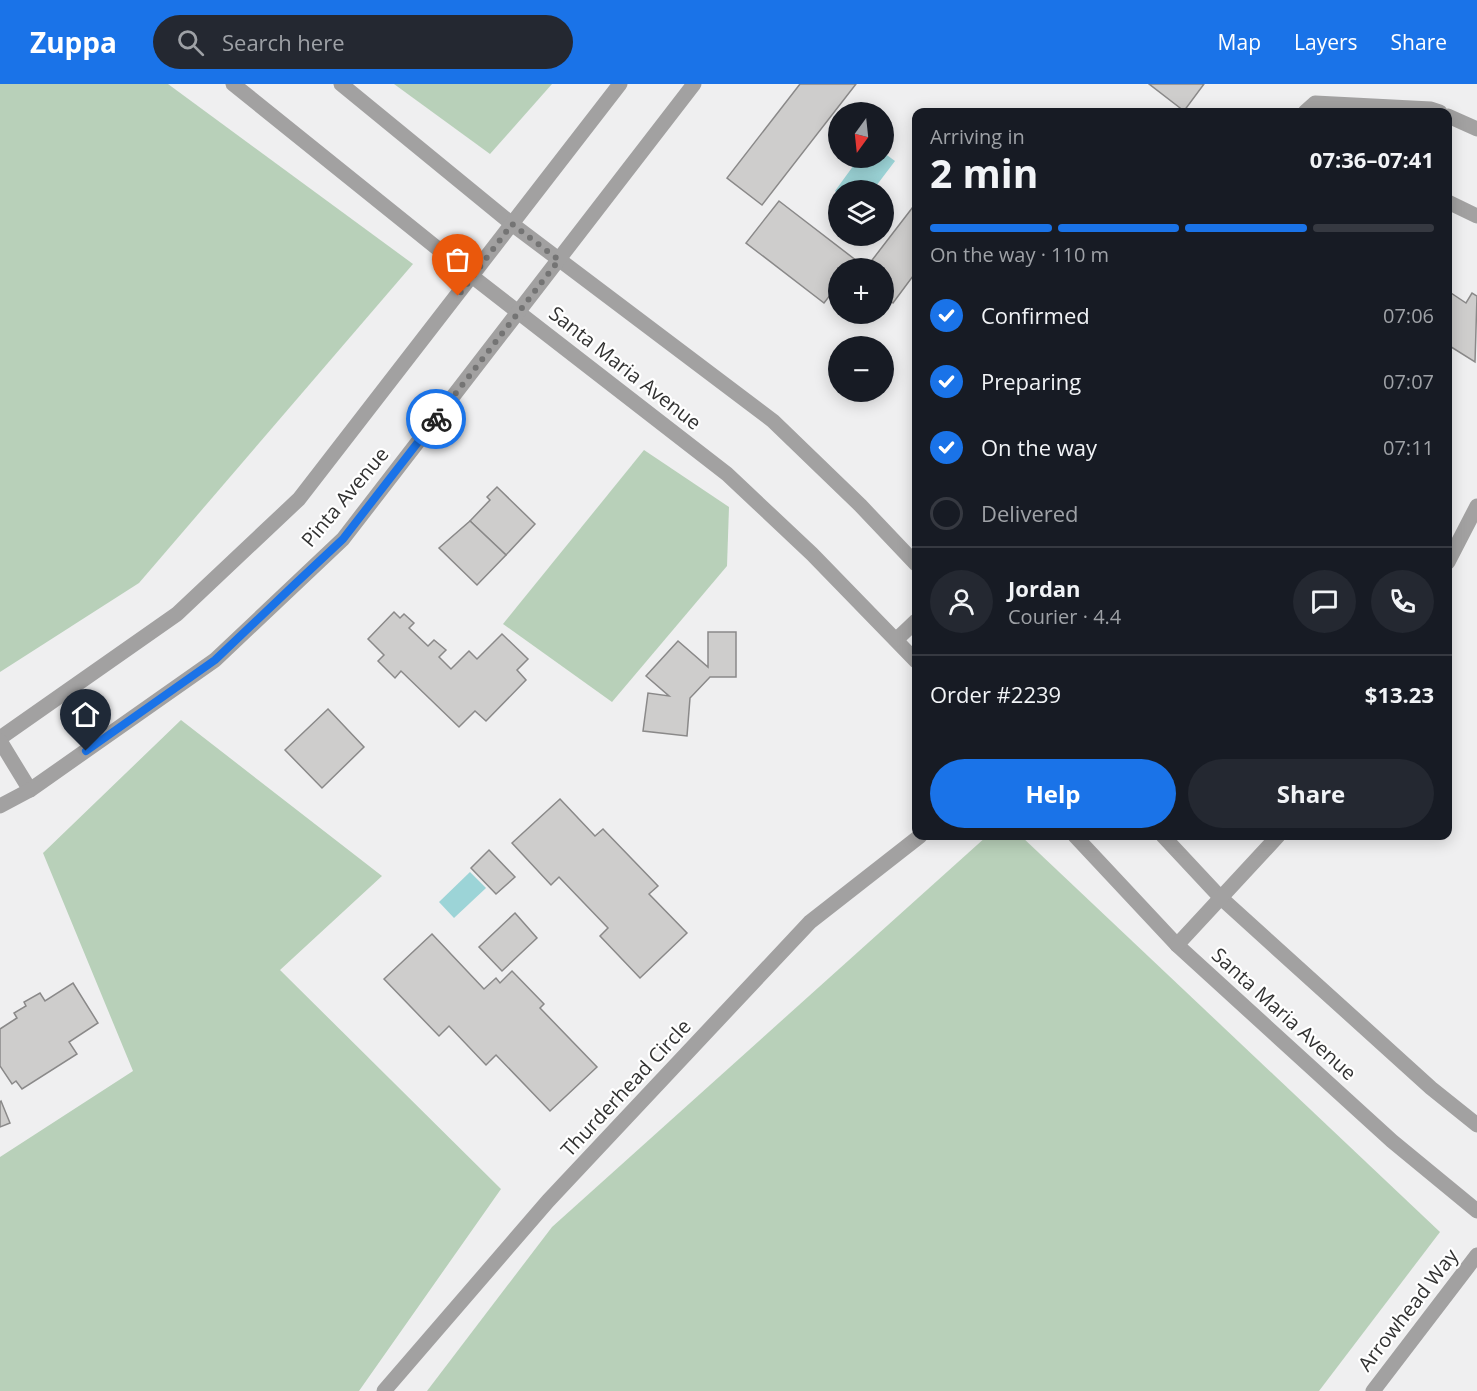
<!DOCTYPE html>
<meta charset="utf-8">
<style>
body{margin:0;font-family:"Open Sans",sans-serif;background:#242831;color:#f1f3f6;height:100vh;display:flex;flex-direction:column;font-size:22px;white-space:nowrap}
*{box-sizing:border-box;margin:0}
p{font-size:20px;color:#9ea1a6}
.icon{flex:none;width:33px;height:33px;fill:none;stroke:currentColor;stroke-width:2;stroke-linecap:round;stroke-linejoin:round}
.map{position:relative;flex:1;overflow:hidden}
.details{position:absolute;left:912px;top:24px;width:540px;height:732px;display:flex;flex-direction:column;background:#171b24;border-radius:12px;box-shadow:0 3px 15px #0003}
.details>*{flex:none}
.needle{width:39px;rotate:195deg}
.fabs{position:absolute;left:828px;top:18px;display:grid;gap:12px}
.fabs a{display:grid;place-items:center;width:66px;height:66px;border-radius:50%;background:#171b24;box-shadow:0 3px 15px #0003;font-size:30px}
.pin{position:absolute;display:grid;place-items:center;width:51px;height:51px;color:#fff;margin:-62px -26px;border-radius:50% 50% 50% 0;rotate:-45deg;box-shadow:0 0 6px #0007}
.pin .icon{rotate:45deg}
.courier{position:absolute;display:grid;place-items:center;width:60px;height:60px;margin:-30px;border:4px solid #1a73e8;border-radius:50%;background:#fff;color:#222;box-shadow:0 2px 8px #0007}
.overview em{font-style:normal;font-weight:700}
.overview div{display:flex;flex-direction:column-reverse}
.overview{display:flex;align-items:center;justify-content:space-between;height:102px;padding:0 18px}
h1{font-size:39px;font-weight:700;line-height:45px}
.bar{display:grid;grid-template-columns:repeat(4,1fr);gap:9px 6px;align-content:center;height:72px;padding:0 18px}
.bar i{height:8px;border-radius:4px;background:#363941}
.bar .active{background:#1a73e8}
.bar p{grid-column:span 4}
.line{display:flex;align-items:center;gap:15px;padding:0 18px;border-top:2px solid #363941}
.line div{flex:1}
.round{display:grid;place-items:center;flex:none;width:63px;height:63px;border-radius:32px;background:#242831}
ol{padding:0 18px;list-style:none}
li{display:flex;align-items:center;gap:18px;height:66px}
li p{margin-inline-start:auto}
li .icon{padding:6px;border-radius:50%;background:#1a73e8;color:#fff;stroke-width:4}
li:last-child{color:#9ea1a6}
li i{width:33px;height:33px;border:3px solid #363941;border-radius:50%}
.primary-button{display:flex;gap:12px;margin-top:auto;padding:12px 18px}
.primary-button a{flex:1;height:69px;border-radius:36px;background:#1a73e8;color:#fff;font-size:24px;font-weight:700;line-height:69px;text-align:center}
.primary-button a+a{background:#242831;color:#f1f3f6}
header{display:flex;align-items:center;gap:36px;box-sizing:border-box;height:84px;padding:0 30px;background:#1a73e8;color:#fff}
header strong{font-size:28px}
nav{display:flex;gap:33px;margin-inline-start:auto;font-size:21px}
.search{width:420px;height:54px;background:#242831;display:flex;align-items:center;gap:15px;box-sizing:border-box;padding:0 21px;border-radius:33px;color:#9ea1a6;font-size:22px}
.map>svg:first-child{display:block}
</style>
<header>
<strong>Zuppa</strong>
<div class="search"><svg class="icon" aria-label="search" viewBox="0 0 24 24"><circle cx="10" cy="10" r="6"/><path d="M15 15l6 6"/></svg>Search here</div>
<nav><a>Map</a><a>Layers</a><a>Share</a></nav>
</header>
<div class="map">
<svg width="1477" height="1307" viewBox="0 0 1477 1307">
<rect width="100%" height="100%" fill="#efeff0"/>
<g fill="#b8d0b9">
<path d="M0,0h168l245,180 -274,319 -139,89z"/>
<path d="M394,0h158l-62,70z"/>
<path d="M644,366l85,57 -2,59 -115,136 -109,-78z"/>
<path d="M181,636l201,156 -102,94 221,219 -142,202h-359v-234l133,-86 -90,-218z"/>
<path d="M987,752h34l419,396 -121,159h-892l125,-164z"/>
</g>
<g fill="#9cd4d7">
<path d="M884,69l11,8 -22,29h-35v4l-3,-3 24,-33h25z"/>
<path d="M470,788l16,16 -32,30 -15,-16z"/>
</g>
<g fill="#cecdcc" stroke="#8a8989" stroke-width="1.5">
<path d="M800,0h56l-94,121 -35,-27z"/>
<path d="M1149,0h55l-20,27z"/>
<path d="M779,117l78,60 -6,7h-13v17l-14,18 -78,-60z"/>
<path d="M916,119v69l-23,31 -9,-7v-28h-18z"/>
<path d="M1448,207l18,12 6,-10 5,3 -2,66 -27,-17z"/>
<path d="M497,403l38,37 -29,31 -36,-34 20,-21 -3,-3z"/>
<path d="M470,437l36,34 -29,30 -38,-37z"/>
<path d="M394,528l6,6 4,-4 10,9 -5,5 19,18 6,-6 12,10 -7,7 12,12 18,-18 8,8 25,-25 26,25 -11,11 9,10 -40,41 -11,-10 -16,16 -58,-56 -6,7 -17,-17 6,-6 -16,-16z"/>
<path d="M708,548h28v45h-26l-20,21 -3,38 -44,-5 5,-38 21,3 -23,-20 32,-35 30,26z"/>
<path d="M328,625l36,38 -42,41 -37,-38z"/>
<path d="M560,715l35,37 8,-7 55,57 -9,8 38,39 -47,45 -40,-42 8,-8 -49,-51 -8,8 -39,-42z"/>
<path d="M489,766l26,27 -19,17 -25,-26z"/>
<path d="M515,829l22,25 -35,33 -23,-24z"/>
<path d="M432,850l52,55 12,-11 4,5 12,-12 32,33 -4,4 57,59 -47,44 -54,-56 -10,10 -37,-39 -10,10 -55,-57z"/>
<path d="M73,899l25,40 -29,19 8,12 -55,35 -6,-8 -4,3 -12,-18v-37l17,-11 -3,-5 12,-7 -2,-4 16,-9 5,8z"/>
<path d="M1,1017l9,22 -10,4v-25z"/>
</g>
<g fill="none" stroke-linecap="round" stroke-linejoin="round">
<g stroke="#a2a1a1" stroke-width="15">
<path d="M233,0l240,193 254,197 85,80 104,107"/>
<path d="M341,0l171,140 261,197 88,85 55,58"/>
<path d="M1305,28l10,-9 116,6 9,3"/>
<path d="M1448,32l29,13"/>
<path d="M1448,118l29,14"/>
<path d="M1448,478l29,-56"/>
<path d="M897,555l19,-18"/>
<path d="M0,654l177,-124 122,-115 321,-415"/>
<path d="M0,657l30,49"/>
<path d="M0,722l30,-16 185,-130 128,-121 351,-455"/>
<path d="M1075,752l102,109 215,196 85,70"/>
<path d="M1163,752l57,61 211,191 46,37"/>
<path d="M1177,861l101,-109"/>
<path d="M384,1307l164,-190 262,-279 110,-86"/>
<path d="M1373,1307l104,-136"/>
</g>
</g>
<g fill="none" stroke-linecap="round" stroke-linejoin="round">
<path stroke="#747474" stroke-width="6" stroke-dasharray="0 10.8" d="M436,335l123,-159 -47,-36 -54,72"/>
<path stroke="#1a73e8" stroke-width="8" d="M86,667l129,-91 80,-76 48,-45 93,-120"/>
</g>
<g text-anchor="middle" stroke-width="4.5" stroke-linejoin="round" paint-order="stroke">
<g font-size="20" fill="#323232" stroke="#fff">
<text transform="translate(625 284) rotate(38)" y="7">Santa Maria Avenue</text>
<text transform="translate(345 413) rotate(-50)" y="7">Pinta Avenue</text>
<text transform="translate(1284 930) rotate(42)" y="7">Santa Maria Avenue</text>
<text transform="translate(626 1004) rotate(-47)" y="7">Thurderhead Circle</text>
<text transform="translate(1408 1226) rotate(-52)" y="7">Arrowhead Way</text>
</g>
</g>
</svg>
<div class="fabs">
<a><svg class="needle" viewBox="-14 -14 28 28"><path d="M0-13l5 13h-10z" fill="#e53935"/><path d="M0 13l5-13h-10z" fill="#9ea1a6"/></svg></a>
<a><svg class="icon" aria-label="layers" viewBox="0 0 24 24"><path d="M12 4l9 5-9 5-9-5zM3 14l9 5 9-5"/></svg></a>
<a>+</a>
<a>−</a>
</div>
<div class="pin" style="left:458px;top:212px;background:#ea580c"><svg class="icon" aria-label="bag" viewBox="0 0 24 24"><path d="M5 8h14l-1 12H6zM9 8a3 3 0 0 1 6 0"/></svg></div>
<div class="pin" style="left:86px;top:667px;background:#1f2937"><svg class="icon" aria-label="home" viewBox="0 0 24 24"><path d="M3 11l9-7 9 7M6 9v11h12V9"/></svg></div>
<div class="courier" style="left:436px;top:335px"><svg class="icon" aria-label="bike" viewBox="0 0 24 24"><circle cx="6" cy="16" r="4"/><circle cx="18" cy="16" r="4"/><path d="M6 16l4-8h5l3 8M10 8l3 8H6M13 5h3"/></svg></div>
<section class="details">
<div class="overview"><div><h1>2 min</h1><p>Arriving in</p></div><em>07:36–07:41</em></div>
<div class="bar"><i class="active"></i><i class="active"></i><i class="active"></i><i></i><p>On the way · 110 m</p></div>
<ol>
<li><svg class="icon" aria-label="check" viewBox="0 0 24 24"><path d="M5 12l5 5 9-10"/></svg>Confirmed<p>07:06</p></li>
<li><svg class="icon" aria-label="check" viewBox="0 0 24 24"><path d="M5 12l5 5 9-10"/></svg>Preparing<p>07:07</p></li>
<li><svg class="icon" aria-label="check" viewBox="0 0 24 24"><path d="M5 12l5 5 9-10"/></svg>On the way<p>07:11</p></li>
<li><i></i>Delivered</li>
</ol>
<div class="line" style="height:108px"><a class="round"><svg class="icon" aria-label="person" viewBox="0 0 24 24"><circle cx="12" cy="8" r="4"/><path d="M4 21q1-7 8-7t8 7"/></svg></a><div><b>Jordan</b><p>Courier · 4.4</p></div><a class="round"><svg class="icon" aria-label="chat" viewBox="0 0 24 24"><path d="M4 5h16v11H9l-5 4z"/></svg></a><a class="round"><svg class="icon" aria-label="phone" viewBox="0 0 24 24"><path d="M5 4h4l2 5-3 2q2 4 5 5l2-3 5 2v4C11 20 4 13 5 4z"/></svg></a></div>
<div class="line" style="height:78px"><div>Order #2239</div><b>$13.23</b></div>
<div class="primary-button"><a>Help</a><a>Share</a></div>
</section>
</div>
